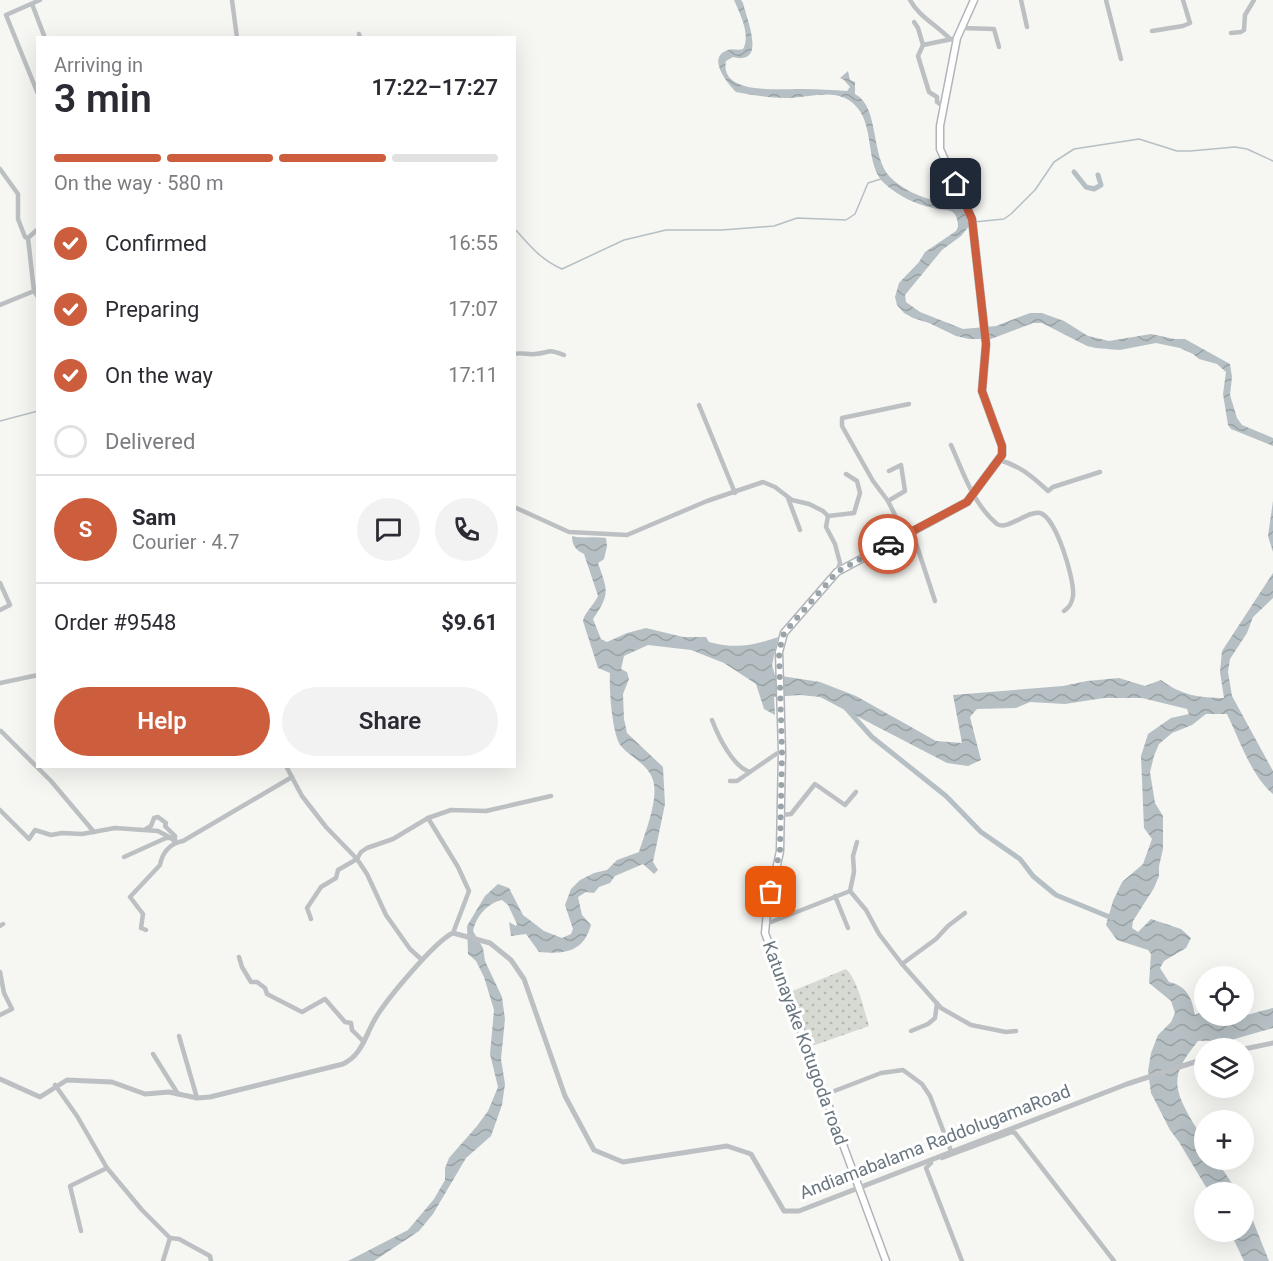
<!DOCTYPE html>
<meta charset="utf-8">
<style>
body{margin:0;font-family:Roboto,sans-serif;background:#f2f2f3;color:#2b2b33;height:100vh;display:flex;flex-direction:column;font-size:22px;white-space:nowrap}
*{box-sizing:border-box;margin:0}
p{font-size:20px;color:#7c7c81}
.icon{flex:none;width:33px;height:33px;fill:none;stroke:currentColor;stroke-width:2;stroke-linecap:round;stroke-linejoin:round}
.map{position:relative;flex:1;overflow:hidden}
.panel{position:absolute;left:36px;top:36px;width:480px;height:732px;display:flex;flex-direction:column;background:#fff;border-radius:0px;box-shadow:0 6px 24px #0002}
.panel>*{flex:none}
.controls{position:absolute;left:1194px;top:966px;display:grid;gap:12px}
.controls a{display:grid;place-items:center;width:60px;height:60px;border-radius:50%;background:#fff;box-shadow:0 6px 24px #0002;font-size:30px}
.pin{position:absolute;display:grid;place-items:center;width:51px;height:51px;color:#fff;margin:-26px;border-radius:12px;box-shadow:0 3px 9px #0006}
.courier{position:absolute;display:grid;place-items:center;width:60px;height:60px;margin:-30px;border:4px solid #cc5d3d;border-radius:50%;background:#fff;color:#222;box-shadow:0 2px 8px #0007}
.headline em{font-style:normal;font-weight:600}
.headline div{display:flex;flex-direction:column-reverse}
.headline{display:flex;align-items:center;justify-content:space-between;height:102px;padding:0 18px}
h1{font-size:39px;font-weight:600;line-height:45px}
.bar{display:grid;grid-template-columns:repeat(4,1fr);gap:9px 6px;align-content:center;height:72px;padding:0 18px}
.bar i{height:8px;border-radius:4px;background:#e1e1e2}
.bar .selected{background:#cc5d3d}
.bar p{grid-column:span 4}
.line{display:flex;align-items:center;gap:15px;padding:0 18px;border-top:2px solid #e1e1e2}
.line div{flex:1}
.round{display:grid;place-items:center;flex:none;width:63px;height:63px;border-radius:32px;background:#f2f2f3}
ol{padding:0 18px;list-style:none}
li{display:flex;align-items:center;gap:18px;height:66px}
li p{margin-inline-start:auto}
li .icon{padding:6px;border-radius:50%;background:#cc5d3d;color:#fff;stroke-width:4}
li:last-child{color:#7c7c81}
li i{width:33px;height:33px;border:3px solid #e1e1e2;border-radius:50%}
.cta{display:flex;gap:12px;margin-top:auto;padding:12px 18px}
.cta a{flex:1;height:69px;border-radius:36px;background:#cc5d3d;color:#fff;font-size:24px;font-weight:600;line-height:69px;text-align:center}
.cta a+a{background:#f2f2f3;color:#2b2b33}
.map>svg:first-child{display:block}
</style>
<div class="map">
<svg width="1273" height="1261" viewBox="0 0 1273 1261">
<defs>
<pattern id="park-dots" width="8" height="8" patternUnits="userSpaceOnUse" patternTransform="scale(1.5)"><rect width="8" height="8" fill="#d6dad3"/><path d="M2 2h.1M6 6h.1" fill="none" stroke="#b2b5b0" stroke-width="1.8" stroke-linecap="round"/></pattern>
<pattern id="water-waves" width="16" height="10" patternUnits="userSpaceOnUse" patternTransform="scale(1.5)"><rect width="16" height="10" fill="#b6c0c4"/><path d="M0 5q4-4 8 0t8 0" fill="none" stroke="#98a1a4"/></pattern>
</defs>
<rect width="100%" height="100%" fill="#f6f6f3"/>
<path fill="url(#park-dots)" d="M846,969c12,11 18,41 23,57l-57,20 -22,-54z"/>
<g fill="url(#water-waves)">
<path d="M734,0h7l2,3c4,17 24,63 -10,54l-7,4c-7,36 59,27 78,28 15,0 29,1 43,2l3,-4 -6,-7 -4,-2 8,-7 2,9 5,2v12c25,13 15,62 35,83 14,14 31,20 49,25 7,1 17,2 23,7 4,4 7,11 8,16l-9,11 -19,14 -37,45 1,7 14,10 43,17 33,-3 34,-13h12l22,8 24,15 21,5 42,-7 23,5h11l45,25 2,13 -2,18 7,23 5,7 31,13v8l-42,-17 -3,-4 -5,-31 3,-22 -9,-8 -18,-5 -6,-5 -13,-6 -24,-5 -36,7 -24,-2 -9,-2 -45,-23h-9l-42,16h-22l-13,-3 -27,-13 -16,-5 -9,-5 -7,-8 -2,-8 4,-14 20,-21 6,-10 31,-21 2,-4c0,-5 -1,-13 -7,-16 -5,-2 -13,-1 -18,-3 -18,-4 -35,-12 -49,-25 -22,-22 -5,-68 -39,-85 -17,-8 -40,0 -59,0 -16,0 -34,-3 -50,-6 -9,-9 -30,-35 -8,-42 6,-2 9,1 15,-1 8,-14 -3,-35 -9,-49z"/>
<path d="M1273,501v51l-5,-16z"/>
<path d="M572,536c11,3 22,0 34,2l1,8 -3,13 -6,4c10,28 12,31 -5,56l8,20 6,3 20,-9 19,-5 37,9h23l3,5c27,7 43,4 69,-5l-6,28 3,10 45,7 36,14 80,45 26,2 -9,-48 110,-9 24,-5 32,-3 26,8 16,-6c20,15 38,18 63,18l-4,-26 2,-21 51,-78v25l-20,19 -6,16 -17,26 -2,13 4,24 41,75v23c-21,-17 -34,-55 -46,-80h-21l-14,11 -20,8 -13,11 -5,12 -4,16 5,31 8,13v33l-4,17v10l-5,12 -21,33 -1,7 6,4 13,-13 30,10 10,9 -5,10 -22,13 -4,7 9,14c18,4 23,16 26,33l6,-3c18,14 51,1 72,-4v20l-42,12 -33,1c-26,32 -27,44 -6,80 3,6 11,14 12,20 2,5 0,13 0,19h12l22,32h-29l-30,-50 -9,-12 -19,-37 -3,-22 3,-18 7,-18 13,-13 4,-9 -4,-12 -22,-18 2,-29 -3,-4 -31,-10 -11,-15 7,-24 9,-19 21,-18 9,-25 -8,-11 -3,-72 7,-22 23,-16 18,-4 -2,-5 -45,-11h-38l-39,6 -35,-2 -14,6 -39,1 -7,8 11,43 -13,6 -21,-3 -127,-66 -20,-2 -26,2 1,18 -11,-6 -8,-25 -32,-21 -33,-13 -43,-5 -24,11 -3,13 6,3 2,7 -6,15 1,25 3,14 36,34 2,37 -12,58 5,8 -4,4 -11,-10 -28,12 -5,7 -11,4 -5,6 -8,-1 -8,5 4,18 9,10c-8,28 -27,29 -52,27l-13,-18 -15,2 -2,-14 7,4 1,-2 -9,-19 -6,-5c-15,3 -26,17 -29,31l10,17 2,13 17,36 3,22 -4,40 4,25 -3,21 -11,31 -25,22 -33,56 -14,17 -45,30h-26l60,-31 26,-31 11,-19v-12l4,-10 28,-32 11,-15 10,-24 -8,-33 4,-44 -10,-33 -8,-16 -8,-7 -1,-28 18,-30 13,-12 11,4 14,27 21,16 18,7 9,-4 2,-5 -8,-24 6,-16 9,-9 14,-7 13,-3 10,-10 22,-8c6,-19 20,-53 14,-72 -5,-16 -22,-22 -32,-34 -9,-12 -12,-57 -11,-73l-12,-5 -15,-47c1,-8 11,-16 15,-25l-14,-42c-8,-4 -12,-8 -12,-18z"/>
<path d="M1244,1201l3,5 22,55h-25l-14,-29h14z"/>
</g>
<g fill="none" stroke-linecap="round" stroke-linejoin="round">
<g stroke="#b6c0c4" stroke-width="1.5">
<path d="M974,222l30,-3 7,-5 24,-24 19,-28 20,-13 65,-10 38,12h13l45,-4 12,2 26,12"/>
<path d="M514,228c15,17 27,32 48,41l62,-29 42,-10h56l52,-4 23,-8 49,2 9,-6 13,-31 13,-4"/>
<path d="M0,421l38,-10"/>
</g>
<g stroke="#b6c0c4" stroke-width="5">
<path d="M1074,172l12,15 8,2 7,-4 -3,-10"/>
<path d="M845,707l27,30 74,59 35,36 39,27 13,17 23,19 56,23"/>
</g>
<g stroke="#b1b5b9" stroke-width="9">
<path id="secondary" d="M886,1261l-121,-328 2,-21 13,-61 2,-99 -3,-100 5,-19 53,-61 130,-70 35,-47v-9l-20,-55 4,-47 -14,-125 -32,-70v-23l17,-88 17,-38"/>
</g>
<g stroke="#bcc0c2" stroke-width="4.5">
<path d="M232,0l5,38"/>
<path d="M910,0c9,17 27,25 40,39"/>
<path d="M1021,0l6,27"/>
<path d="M1106,0l15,59"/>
<path d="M32,4l13,34"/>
<path d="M914,22l4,6 5,17"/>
<path d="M962,28l32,1 5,18"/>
<path d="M1152,31l31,-5 7,-3 -7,-23"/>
<path d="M1231,33l10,-1 3,-2 1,-15 9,-15"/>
<path d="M359,34l1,4"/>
<path d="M38,94l-32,-79 34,-15"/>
<path d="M944,107l-7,-5v-5l-8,-5 -11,-36 5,-11 34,-7"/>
<path d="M0,169l18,25v25l7,18 3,1"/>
<path d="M38,229l-10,9 6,53 4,6"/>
<path d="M0,305l34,-14"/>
<path d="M514,354c8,-2 14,1 21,0 15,-1 12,-6 29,1"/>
<path d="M699,405l36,88"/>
<path d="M951,445c12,27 22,59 46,79 10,7 31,-14 43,-11 16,4 35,67 33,83 -1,7 -3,11 -9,15"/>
<path d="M999,460c20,5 34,17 49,31l5,-4 47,-15"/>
<path d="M889,471l12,-6 4,26 -17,10 17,34"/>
<path d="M788,498l12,32"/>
<path d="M888,501l-15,-20 -31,-55v-8l67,-14"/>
<path d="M514,507l55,25 58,3 80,-34 56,-19 12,5 17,13 17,4 14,7 5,5 -2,11 9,17 5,19 -3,9"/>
<path d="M828,516l26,-3 6,-20 -3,-12 -11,-7"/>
<path d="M912,531l23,70"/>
<path d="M0,583l10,22 -10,5"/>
<path d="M0,683l38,-8"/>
<path d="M712,720c6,16 21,47 38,52l26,-18 6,-2"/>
<path d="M1,731l50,50 43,51"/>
<path d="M286,766l16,30 24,31 31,32 10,15 19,41 24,34 12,11"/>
<path d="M730,781h7l13,-9"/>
<path d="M0,810l29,29 6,-9 16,5 11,-2 20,1 33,-6 43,3 13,7"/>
<path d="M781,815l10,-1 24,-30 30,21 11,-13"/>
<path d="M428,818l30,49 11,24 -16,42"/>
<path d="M124,857l42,-19h5l4,4v-6l-10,-10 1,-3 -8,-6 -4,1 -3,8 -5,3"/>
<path d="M850,891l4,-19 -1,-16 4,-14"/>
<path d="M835,896l13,32"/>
<path d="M311,919l-4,-11 14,-21 15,-9 2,-8 19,-11 4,-7 6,-4 26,-9 35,-21 23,-8 35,1 65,-15"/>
<path d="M766,924l84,-33 16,19 13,24 23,30 39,44 30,17 35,7 10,-1"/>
<path d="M0,926l3,-2"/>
<path d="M146,930l-5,-2 2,-14 -13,-17 30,-32c2,-12 10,-22 23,-24l109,-64"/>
<path d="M239,957l3,10 9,15h6l8,6 2,6 35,18 23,-13 20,23 6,1 1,7 12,12"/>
<path d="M902,964l34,-25 12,-13 17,-13"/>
<path d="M0,1015l12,-6 -8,-16 -4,-21"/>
<path d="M911,1031l17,-7 7,-6 2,-15"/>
<path d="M179,1036l18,62"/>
<path d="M153,1054l25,40"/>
<path d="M55,1085l22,31 30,52 35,42 28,28 -7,23"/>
<path d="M824,1095l57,-22 22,-3 19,14 8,12 21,55"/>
<path d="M942,1158l70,-26 3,1 99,128"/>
<path d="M931,1163l-5,5 36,93"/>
<path d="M81,1231l-11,-45 37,-18"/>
<path d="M170,1238l9,1 31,17 1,5"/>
</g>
<g stroke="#bcc0c2" stroke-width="5">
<path d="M1244,1049l29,-6"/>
<path d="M0,1079l40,18 27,-17 45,2 33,12 24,-2 28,6 13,-1 133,-33c19,-9 22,-28 32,-45 11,-19 60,-78 78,-86l37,10 21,17 13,19 41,117 29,54 29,12 104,-16 24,8 33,57h15l328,-127 77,-25"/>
</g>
<use href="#secondary" stroke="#fff" stroke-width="6"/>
</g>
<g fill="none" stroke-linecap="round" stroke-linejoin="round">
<path stroke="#9aa3a8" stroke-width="6" stroke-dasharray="0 10.8" d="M771,892l9,-42 2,-98 -3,-100 5,-19 53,-61 51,-28"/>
<path stroke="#cc5d3d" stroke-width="8" d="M888,544l79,-42 35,-47v-9l-20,-55 4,-47 -14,-125 -16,-35"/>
</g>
<g text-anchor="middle" stroke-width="6" stroke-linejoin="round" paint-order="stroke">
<g font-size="18" fill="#697680" stroke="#fff">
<text transform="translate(805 1043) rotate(70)" y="6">Katunayake Kotugoda road</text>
<text transform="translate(935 1142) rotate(-21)" y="6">Andiamabalama RaddolugamaRoad</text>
</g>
</g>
</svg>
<div class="controls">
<a><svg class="icon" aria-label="locate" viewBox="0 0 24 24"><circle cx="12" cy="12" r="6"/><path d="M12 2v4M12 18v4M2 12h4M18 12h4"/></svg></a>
<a><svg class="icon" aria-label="layers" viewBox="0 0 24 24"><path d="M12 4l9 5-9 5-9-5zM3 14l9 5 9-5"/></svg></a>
<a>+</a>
<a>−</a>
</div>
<div class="pin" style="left:771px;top:892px;background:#ea580c"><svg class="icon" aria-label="bag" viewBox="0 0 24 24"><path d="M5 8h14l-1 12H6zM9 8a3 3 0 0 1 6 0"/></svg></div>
<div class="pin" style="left:956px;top:184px;background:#1f2937"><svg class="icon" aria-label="home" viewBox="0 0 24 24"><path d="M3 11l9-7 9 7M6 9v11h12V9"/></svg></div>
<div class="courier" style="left:888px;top:544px"><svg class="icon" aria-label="car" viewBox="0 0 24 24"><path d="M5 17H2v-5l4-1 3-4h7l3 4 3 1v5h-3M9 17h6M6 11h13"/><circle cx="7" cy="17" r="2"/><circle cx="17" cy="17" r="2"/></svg></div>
<section class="panel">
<div class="headline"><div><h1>3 min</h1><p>Arriving in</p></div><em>17:22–17:27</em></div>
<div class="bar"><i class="selected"></i><i class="selected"></i><i class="selected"></i><i></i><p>On the way · 580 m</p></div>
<ol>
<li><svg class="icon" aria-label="check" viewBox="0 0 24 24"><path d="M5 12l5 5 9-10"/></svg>Confirmed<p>16:55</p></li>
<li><svg class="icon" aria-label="check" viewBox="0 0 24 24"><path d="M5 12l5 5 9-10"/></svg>Preparing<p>17:07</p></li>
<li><svg class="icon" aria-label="check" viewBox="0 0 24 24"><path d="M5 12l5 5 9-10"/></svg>On the way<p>17:11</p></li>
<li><i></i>Delivered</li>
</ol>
<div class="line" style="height:108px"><b class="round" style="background:#cc5d3d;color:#fff">S</b><div><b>Sam</b><p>Courier · 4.7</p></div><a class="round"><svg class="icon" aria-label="chat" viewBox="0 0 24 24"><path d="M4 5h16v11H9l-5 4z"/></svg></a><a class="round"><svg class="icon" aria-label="phone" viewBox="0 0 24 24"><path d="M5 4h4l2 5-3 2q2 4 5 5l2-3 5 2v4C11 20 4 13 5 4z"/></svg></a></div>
<div class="line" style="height:78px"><div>Order #9548</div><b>$9.61</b></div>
<div class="cta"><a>Help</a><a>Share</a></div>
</section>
</div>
